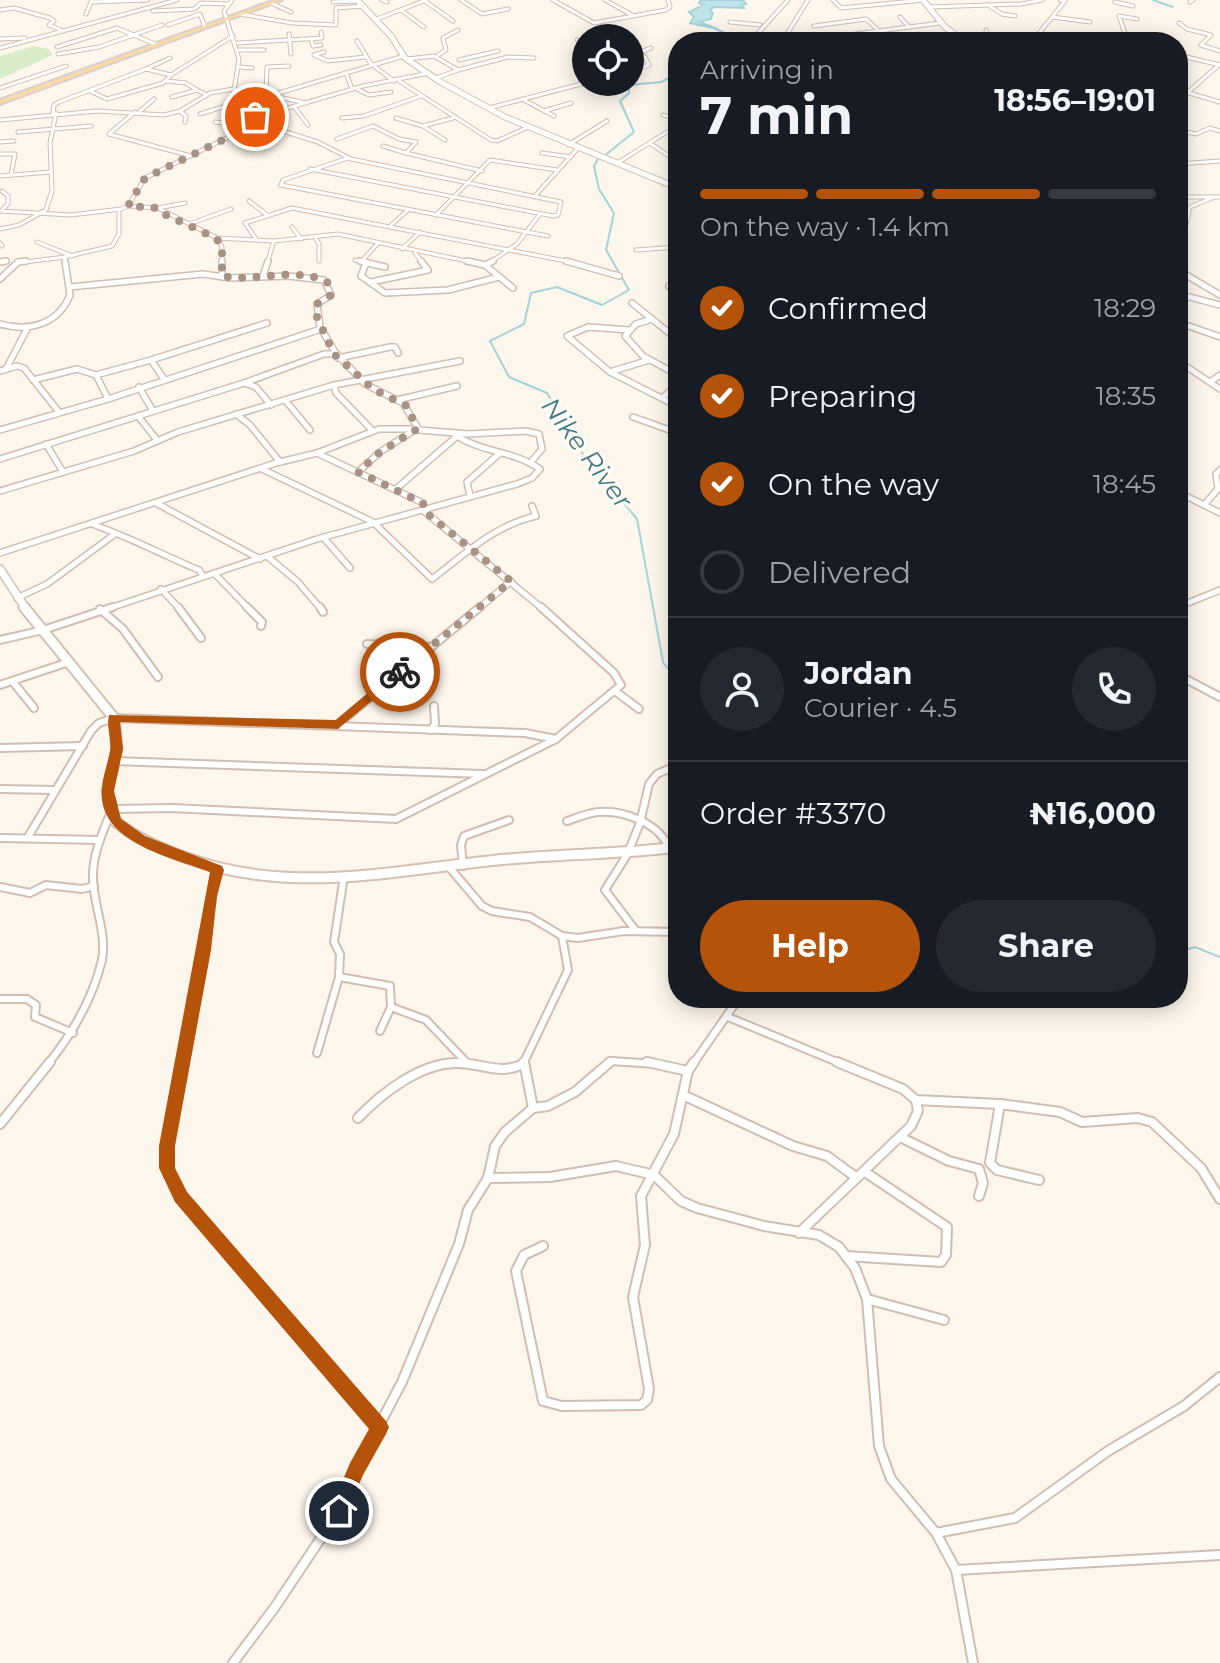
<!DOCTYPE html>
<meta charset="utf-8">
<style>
body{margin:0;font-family:Montserrat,sans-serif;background:#242831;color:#f1f3f6;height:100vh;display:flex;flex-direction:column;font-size:30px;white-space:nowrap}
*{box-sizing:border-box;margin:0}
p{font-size:26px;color:#9ea1a6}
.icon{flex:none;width:44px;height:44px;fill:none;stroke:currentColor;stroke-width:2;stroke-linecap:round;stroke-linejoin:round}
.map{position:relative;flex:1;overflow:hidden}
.panel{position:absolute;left:668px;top:32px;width:520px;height:976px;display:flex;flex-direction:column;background:#171b24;border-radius:32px;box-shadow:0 4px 20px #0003}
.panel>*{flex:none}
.controls{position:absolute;left:572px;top:24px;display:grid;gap:16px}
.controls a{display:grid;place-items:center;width:72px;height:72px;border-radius:50%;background:#171b24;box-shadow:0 4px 20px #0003;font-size:40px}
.pin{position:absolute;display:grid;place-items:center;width:68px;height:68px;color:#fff;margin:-34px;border:4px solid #fff;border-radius:50%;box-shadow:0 2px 8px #0007}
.courier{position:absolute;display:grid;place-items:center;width:80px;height:80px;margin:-40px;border:6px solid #b45309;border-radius:50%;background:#fff;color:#222;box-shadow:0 2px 10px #0007}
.head em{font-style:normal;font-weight:700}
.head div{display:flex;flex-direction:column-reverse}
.head{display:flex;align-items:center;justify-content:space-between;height:136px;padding:0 32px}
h1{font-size:52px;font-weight:700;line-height:60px}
.bar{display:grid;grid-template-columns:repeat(4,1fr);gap:12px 8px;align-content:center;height:96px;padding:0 32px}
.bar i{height:10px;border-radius:6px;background:#363941}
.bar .on{background:#b45309}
.bar p{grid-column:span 4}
.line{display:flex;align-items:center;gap:20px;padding:0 32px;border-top:2px solid #363941}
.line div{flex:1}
.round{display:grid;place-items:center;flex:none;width:84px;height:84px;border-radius:42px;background:#242831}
ol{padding:0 32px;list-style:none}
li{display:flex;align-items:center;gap:24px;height:88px}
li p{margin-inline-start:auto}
li .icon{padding:8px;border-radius:50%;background:#b45309;color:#fff;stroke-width:4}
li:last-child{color:#9ea1a6}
li i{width:44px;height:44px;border:4px solid #363941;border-radius:50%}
.action{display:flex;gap:16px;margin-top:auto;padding:16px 32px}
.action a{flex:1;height:92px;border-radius:48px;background:#b45309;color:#fff;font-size:32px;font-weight:700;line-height:92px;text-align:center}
.action a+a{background:#242831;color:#f1f3f6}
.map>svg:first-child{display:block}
</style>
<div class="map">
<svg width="1220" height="1663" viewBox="0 0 1220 1663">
<rect width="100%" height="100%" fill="#fdf6ec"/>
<path fill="#d8ecc9" d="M33,46l15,3 5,6 -53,24v-23z"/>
<path fill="#bfe3e8" stroke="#a5d3da" stroke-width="2" d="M701,0h42l3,4 -5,1 3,3 -31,-1 -3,4 3,2 -2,6 -12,3 19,7 -28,-6 4,-6 -5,-5 14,-7 -4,-2z"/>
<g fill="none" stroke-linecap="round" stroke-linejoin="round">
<g stroke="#a5d3da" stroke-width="2">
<path d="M1153,0l20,7"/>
<path d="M701,42l19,-3 5,-6 -9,-4"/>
<path d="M604,156l30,-24 -14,-31 9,-8v-8l32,-3 17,-8 -4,-13 4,-3"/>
<path d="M598,159l-4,7 5,23 15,24 -8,37 23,40 -27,15 -45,-18 -26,6 -7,31 -34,17 19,36 38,16 37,63 53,63 26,143 15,20"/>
<path d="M1178,952l17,-5 25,10"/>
</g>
<g stroke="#d1beb0" stroke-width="5">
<g id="street-far3">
<path d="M232,0l-8,11 15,48 -7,45"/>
<path d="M382,0l5,2"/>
<path d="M461,0l21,14 26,-5"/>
<path d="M553,0l41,23 72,-13 4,-3 -2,-7"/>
<path d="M605,0l27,15"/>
<path d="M833,0l8,8 83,-8"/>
<path d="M425,1l28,20"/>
<path d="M91,2l57,-2"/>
<path d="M333,2l25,-1"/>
<path d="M1115,2l18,4"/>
<path d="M1190,2l3,-2"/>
<path d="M271,3l20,9"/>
<path d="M988,5l14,9 13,2"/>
<path d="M929,7l92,-3 21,-4"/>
<path d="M0,10l14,-2 36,10 4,3 -5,4 12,5"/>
<path d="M401,10l23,17"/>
<path d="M153,11l41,-2 7,-6 27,1"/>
<path d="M86,14l6,-14"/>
<path d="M240,14l52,9 44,2v-17l28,-2"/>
<path d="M900,17l9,10"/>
<path d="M1052,17l38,5"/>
<path d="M377,19l49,-19"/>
<path d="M730,22l30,3"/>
<path d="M1179,23l8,6 24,6 -10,10 19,6"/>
<path d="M168,25l32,-11 5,13"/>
<path d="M814,26l52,-7 12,11"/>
<path d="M289,34l2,20"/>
<path d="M787,35l30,4 123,-16"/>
<path d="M0,39l25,-1"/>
<path d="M311,39l2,7 8,-1"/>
<path d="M577,40l9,5"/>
<path d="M357,41l14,23 23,17"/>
<path d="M750,42l38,-42"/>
<path d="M782,42l26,-42"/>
<path d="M911,42l45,-6"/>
<path d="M982,42l5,-5 -1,-7"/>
<path d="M1032,42l33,-41 -5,-1"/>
<path d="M1128,42l-9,-26 18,3"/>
<path d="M237,43l85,-5 -1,-6"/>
<path d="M57,47l60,-19 38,16"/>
<path d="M0,48l177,-48"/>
<path d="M630,48l15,9 4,8 -19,8"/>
<path d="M238,50h26"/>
<path d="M324,52l-10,3 14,6 37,-4"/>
<path d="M638,53l13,-5"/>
<path d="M58,54l41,-7 63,-22"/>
<path d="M438,55l8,-5 -3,-12 15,-8"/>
<path d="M1178,55l42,10"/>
<path d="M407,59l27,-3 24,14 -22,8"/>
<path d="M459,60l39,-9"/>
<path d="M239,67l13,1"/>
<path d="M146,69l24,-11"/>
<path d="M458,70l50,-13 26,1"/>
<path d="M171,75l62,-39"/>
<path d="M167,81l19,2 11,7"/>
<path d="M399,81l92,59 6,1 29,-13"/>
<path d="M0,88l66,-22"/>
<path d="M355,88l14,7 22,-3"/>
<path d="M352,89l-6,-16 58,-17"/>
<path d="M1189,93l31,9"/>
<path d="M266,94l1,-27 22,-1"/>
<path d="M274,96l32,7"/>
<path d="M172,97l25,-7 10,5"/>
<path d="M235,98l37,-3 74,-22"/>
<path d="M522,99l32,17"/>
<path d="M1178,101l42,-37"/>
<path d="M232,104l15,16"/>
<path d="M295,108l13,17"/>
<path d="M489,108l100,-26"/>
<path d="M180,111l6,5 -1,6"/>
<path d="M544,111l27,-8"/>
<path d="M135,112l-26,22 82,22"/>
<path d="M139,112l15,-13"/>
<path d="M53,113l1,-8 5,-3 87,-33 25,6 -8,8 -56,16 -17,-8"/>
<path d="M200,114l32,-10"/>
<path d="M663,115l15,4"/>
<path d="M342,118l22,-2 57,-20"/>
<path d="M396,118l27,8 22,14"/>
<path d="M0,120l97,-9 67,4 16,-4 30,-18 24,-4"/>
<path d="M215,122l71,10 32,10 33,17 210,43 -3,13 -5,1 -243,-47"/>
<path d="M423,126l30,-8"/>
<path d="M1178,130l18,4 14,-6 10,3"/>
<path d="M18,132l73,-6"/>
<path d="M337,139l36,-13 26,13 17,3 -10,11 76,18"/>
<path d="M0,142l14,-1"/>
<path d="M651,144l27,18"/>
<path d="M568,145l39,-24"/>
<path d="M383,146l23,7"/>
<path d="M542,153l29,4"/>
<path d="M0,154h15l-4,21"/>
<path d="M619,162l59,-37"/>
<path d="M1178,164l42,-3"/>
<path d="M0,176l51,-4"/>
<path d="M281,185l267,51"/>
<path d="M281,185l2,-5 65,-22"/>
<path d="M534,197l44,-49"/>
<path d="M1178,197h42"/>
<path d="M249,201l18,14"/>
<path d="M128,206l30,2 27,-5"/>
<path d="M158,208l59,30 5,9v16"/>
<path d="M0,211l71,4 50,-6 7,-3 17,-28 96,-47 6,-11 116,-34 66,-13"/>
<path d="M1,211l7,-7v-8l-6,-5"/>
<path d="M436,215l54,-55 67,10"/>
<path d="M189,224l42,-15"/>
<path d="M390,226l18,-16"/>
<path d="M292,227l9,12"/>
<path d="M0,229l19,-4 27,-15 6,-19 -2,-48 6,-30"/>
<path d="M315,237l4,7v17"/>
<path d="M216,238l58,3 -7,22"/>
<path d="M256,239l-11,-16 47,-15 284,55"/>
<path d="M274,241l64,-7 138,29"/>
<path d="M1178,241l7,-12 5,-22 22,-9"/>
<path d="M37,242l35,14"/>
<path d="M0,243l2,3"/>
<path d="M402,249l18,-17"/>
<path d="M636,250l42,-3"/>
<path d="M415,253l8,10"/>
<path d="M65,257v6"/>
<path d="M355,260l14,3"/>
<path d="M0,262l7,-1"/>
<path d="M361,262l17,-19"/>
<path d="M17,263l48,-6 47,-11 7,-12v-24"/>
<path d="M489,263l28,-19 23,-30"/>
</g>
</g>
<g stroke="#d1beb0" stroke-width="8">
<g id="street-far2">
<path d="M360,261l25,6"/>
<path d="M467,261l18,4 8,-4"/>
<path d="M566,261l53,15"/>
<path d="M0,262l6,-1"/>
<path d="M366,263l-5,13 24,17 63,-3 51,-13"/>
<path d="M485,265l28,23"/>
<path d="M1178,270l42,25"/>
<path d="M222,276v-15"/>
<path d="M263,276l5,-15"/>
<path d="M0,279l18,-17 8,-1"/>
<path d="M371,282l57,-12 -7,-9"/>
<path d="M669,286l9,2"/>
<path d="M70,287l133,-13 27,4 58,-2 36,4 7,15 -14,9 3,23 15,25 30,32 38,19 16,27 49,4 58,-3 13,3 3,15 -11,13"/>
<path d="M1178,294l42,11"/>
<path d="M632,303l46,37"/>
<path d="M652,319l-16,5 -11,12 18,20 35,19"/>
<path d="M0,324c28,8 58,1 70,-29l-5,-34"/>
<path d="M1189,326l31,11"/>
<path d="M629,330l-41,-3 -21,9 43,36 61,31 4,14 -3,14"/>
<path d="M338,358l52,-11h5l3,6"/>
<path d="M151,360l116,-37"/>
<path d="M1178,361l42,28"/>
<path d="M6,369l21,-40"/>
<path d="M0,371l17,-5 7,2 35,44"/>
<path d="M610,372l39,-12"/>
<path d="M96,375l12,24"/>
<path d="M33,380l44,-11 19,6 55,-15 13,19"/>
<path d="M1210,382l10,-7"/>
<path d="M244,383l12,4 15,18"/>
<path d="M334,385l2,8 37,38"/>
<path d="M139,387l14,24"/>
<path d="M663,397l15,-12"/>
<path d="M285,400l25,30"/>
<path d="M397,400l60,-14"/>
<path d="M236,414l14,11 30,37"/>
<path d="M138,416l19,24"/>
<path d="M633,417l45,16"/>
<path d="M0,430l108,-31 213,-70"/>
<path d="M46,444l17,28"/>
<path d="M317,453l106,50 2,9 118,97"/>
<path d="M0,459l244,-76 80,-29h10"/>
<path d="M262,469l111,53 59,57c33,-25 63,-54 104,-63l-4,-10"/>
<path d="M358,472l22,-20 36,-23"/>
<path d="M396,489l60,-52"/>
<path d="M0,491l134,-40 44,-19 156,-47 126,-24"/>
<path d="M1178,492l42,21"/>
<path d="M470,496l-3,-14 32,-28"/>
<path d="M156,503l104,56"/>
<path d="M1204,505l14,-16 -2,-15 4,-4"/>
<path d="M92,524c37,13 71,31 107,46l4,6"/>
<path d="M323,537l27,31"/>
<path d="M0,553l276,-90 41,-10 62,-24h38"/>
<path d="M267,556l31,26 23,27"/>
<path d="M214,573l35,36"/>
<path d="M161,589l19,20"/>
<path d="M17,598l30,-14 68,-50"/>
<path d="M1178,607l42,-17"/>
<path d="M107,609l210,-70 200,-55 15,-6 8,-9c-27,-19 -61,-16 -87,-36"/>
<path d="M478,609l33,-28"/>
</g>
</g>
<g stroke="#d1beb0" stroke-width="10">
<g id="street-far1">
<path d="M178,607l23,31"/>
<path d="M247,607l15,15 -1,4"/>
<path d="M320,607l3,5"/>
<path d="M100,609l23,20 35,48"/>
<path d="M0,640l43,-10 70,-23"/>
<path d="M367,644l63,3"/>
<path d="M1178,675l42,22"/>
<path d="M13,682l21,26"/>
<path d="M0,685l69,-23"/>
<path d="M615,691l24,18"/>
<path d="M338,724l142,-117"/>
<path d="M431,730l4,-6 -1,-18"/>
<path d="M0,748l83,-2"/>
<path d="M114,761l369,13"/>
<path d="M0,789l55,1"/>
<path d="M567,821c10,-3 20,-8 31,-9 26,-2 61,11 71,36"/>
<path d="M28,837l63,-106 8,-8 15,-5 411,15 31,6"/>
<path d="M0,838l100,2"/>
<path d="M463,866l-2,-21 3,-9 45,-16"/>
<path d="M449,867l33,39 10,5 38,6 32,19 16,2 46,-7 54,1"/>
<path d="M0,887l30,6 16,-8 36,4 12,-3"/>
<path d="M636,931l-31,-41 22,-35 13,-32 9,-39 8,-10 21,-9"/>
<path d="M339,977l51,9 1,21 -11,24"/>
<path d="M0,999h27l9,6 -1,12 38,16"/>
<path d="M391,1007l35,13 42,44"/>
<path d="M728,1017l114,47"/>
<path d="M317,1053l22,-76 1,-23 -6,-12 10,-66"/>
<path d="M48,1064c24,-30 45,-66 54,-104 5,-26 -8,-54 -9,-80 -1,-26 10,-48 19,-71l60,-1 224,11 160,-80 65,-54 -7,-12 -73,-66"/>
<path d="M182,1064l35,-194"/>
<path d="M448,1064h18"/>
<path d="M523,1064l45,-94 -6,-34"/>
<path d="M608,1064l3,-3 45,3"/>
<path d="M693,1064l46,-66"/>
</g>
</g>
<g stroke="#d1beb0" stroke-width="12">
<g id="street">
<path d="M183,1062l-16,84v22l14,29 199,230"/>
<path d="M524,1062l9,46"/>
<path d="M647,1062l41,9"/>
<path d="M837,1062l66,27 13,11 84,4 60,8 22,10 56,-4 14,4 49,46 19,31"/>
<path d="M683,1095l110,51 34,10 30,22"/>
<path d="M1000,1104l-10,59 7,7 42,10"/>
<path d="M358,1118c24,-25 61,-54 97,-55 25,-1 44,13 68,1"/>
<path d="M0,1124l50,-62"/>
<path d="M900,1137l49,24 30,8 4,14 -4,13"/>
<path d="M488,1178l62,-1 66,-11 38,9 27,26 16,7 67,18 55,9 20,12 16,21 12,31 12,147 12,33 45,54 20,37 17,93"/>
<path d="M799,1233l112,-107 7,-15 -2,-11"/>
<path d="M543,1246l-19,9 -8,16 27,130 19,5 79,-1 6,-5 2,-11 -16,-92 12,-52 -4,-49 33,-62 14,-63 6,-9"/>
<path d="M846,1256l95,6 5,-7 1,-28 -82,-55"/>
<path d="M867,1299l77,21"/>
<path d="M936,1533l79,-15 93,-67 76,-45 36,-29"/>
<path d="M956,1570l264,-15"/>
<path d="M233,1663l42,-56 64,-96 17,-42 46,-87 57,-138 9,-34 20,-32 7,-32 10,-14 28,-24 15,-2 27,-14 35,-30"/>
</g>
</g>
<g stroke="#d6c0b0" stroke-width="7">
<g id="secondary-far2">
<path d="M357,0l34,36 14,22 34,23 66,36 173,71"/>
<path d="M923,0l22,27 20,15"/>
</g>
</g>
<g stroke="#d6c0b0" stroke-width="10">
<path id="secondary-far1" d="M0,569l26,40"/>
</g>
<g stroke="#d6c0b0" stroke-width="13">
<path id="secondary" d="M24,607l90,111 3,31 -10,42 8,30c20,17 45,27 69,36 108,40 214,12 324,2 57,-5 114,-5 170,-12"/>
</g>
<g stroke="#dad1cd" stroke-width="4">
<path id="primary" d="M275,0h7l-282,104v-4z"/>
</g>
<use href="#street-far3" stroke="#fff" stroke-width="3"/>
<use href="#street-far2" stroke="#fff" stroke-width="5"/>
<use href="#street-far1" stroke="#fff" stroke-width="6"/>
<use href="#street" stroke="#fff" stroke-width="8"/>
<use href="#secondary-far2" stroke="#fff" stroke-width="5"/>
<use href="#secondary-far1" stroke="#fff" stroke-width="7"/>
<use href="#secondary" stroke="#fff" stroke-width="9"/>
<use href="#primary" fill="#fbd9a5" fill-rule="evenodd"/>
</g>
<path fill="#b45309" d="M396,669l10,3 -68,57 -218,-7 3,27 -9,42 7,28 24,17 77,30 2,4 -7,26 -6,54 -36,196v22l12,24 199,229 3,6 -3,7 -23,41 -18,42 -6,3 -6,-3 -3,-6 20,-48 19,-34 -194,-227 -16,-34v-22l51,-274c-39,-15 -114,-30 -108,-84 1,-13 6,-24 8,-37 2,-12 -4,-25 -1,-36l227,5z"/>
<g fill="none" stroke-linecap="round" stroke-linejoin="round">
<path stroke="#a89285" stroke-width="8" stroke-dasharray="0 14.4" d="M255,117l-8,3 -6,11 -96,47 -17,28 30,2 8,7 50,23 6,8v30c31,7 78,-11 106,7l3,12 -14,9 -1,11 18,39 39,35 34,17 10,23 -37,23 -22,20 65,31 2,9 86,69 -111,91"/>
</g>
<g text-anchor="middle" stroke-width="7" stroke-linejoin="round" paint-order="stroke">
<g font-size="26" font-style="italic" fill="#437c86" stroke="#fffaf3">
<text transform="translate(587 453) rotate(53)" y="9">Nike River</text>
</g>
</g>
</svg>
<div class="controls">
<a><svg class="icon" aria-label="locate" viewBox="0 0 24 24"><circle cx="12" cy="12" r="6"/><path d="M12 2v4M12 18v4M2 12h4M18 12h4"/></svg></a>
</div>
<div class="pin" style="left:255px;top:117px;background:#ea580c"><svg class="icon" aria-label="bag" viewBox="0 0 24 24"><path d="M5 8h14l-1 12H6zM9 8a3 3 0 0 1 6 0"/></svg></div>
<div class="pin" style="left:339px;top:1511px;background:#1f2937"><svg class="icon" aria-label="home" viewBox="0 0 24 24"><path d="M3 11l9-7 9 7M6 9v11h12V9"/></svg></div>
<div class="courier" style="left:400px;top:672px"><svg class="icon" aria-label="bike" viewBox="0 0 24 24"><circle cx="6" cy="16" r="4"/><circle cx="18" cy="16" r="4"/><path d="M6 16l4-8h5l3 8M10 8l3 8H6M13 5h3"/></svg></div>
<section class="panel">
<div class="head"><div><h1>7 min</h1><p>Arriving in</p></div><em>18:56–19:01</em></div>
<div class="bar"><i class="on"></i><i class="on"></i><i class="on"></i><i></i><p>On the way · 1.4 km</p></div>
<ol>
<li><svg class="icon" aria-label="check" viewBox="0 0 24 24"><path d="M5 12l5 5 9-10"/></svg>Confirmed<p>18:29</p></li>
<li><svg class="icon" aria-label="check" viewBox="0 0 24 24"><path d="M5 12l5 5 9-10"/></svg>Preparing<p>18:35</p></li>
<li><svg class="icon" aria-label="check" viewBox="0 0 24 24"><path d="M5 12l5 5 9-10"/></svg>On the way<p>18:45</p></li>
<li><i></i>Delivered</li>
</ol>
<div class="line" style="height:144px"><a class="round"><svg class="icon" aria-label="person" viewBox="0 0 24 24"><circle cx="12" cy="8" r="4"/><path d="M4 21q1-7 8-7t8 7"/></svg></a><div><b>Jordan</b><p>Courier · 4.5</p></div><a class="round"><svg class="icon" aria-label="phone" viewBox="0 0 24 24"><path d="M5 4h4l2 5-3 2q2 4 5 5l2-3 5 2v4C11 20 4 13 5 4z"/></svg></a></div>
<div class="line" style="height:104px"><div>Order #3370</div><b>₦16,000</b></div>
<div class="action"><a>Help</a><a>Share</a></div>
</section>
</div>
